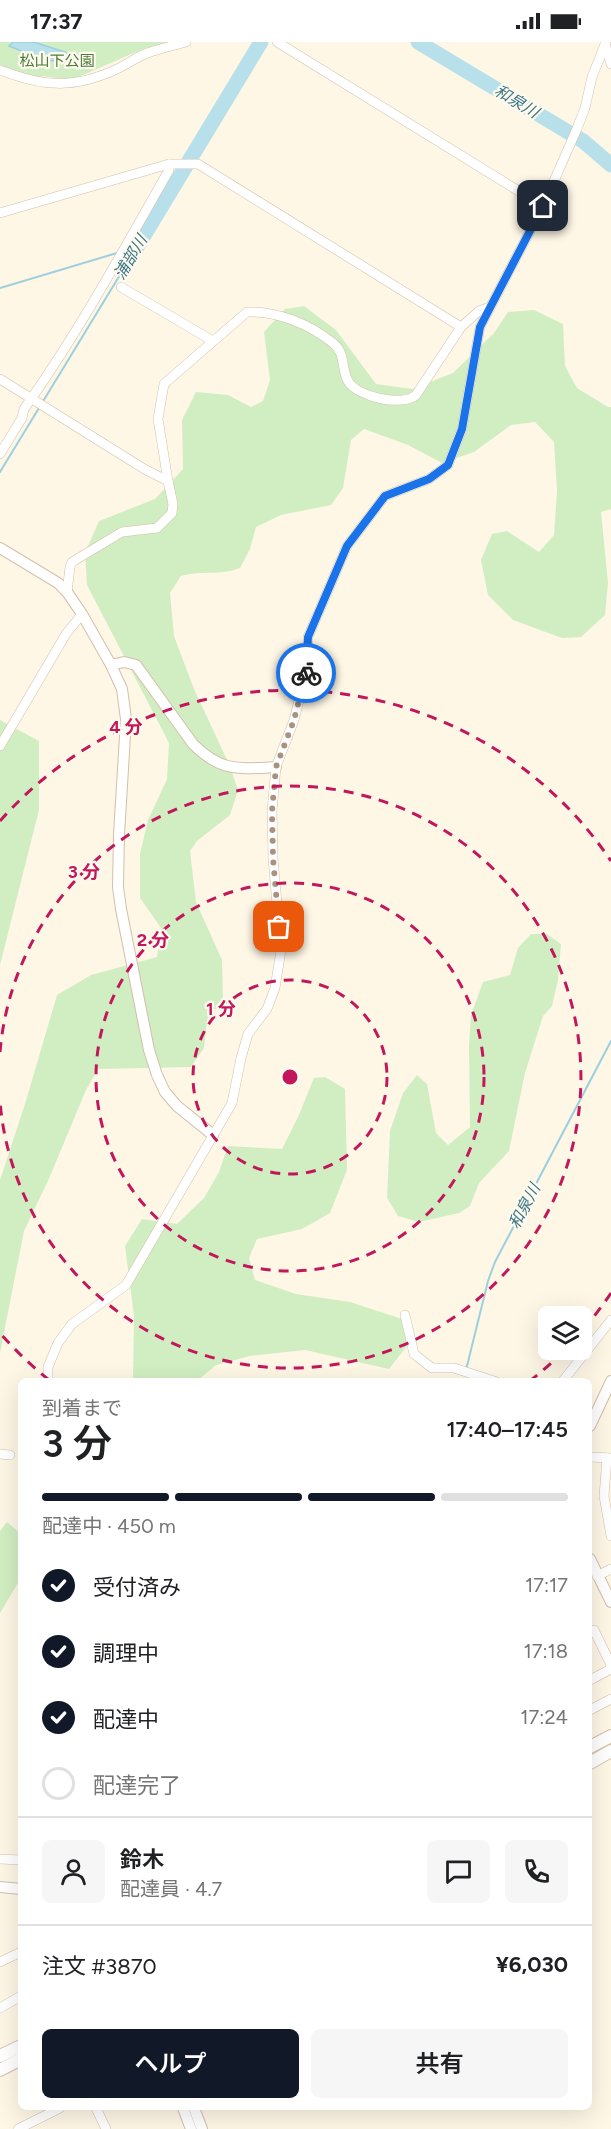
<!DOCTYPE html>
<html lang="ja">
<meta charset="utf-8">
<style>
body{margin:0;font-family:Figtree,"Noto Sans JP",sans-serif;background:#f6f6f6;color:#202124;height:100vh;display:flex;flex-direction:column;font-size:22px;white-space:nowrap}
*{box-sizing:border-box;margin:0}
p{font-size:20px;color:#757577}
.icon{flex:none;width:33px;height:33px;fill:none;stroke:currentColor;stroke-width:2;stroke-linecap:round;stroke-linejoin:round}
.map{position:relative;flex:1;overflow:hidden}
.details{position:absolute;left:18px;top:1336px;width:574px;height:732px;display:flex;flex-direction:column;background:#fff;border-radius:9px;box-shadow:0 6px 24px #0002}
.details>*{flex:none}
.fabs{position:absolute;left:538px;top:1264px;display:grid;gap:12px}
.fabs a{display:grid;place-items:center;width:54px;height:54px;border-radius:9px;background:#fff;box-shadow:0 6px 24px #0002;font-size:30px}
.pin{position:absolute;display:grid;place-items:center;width:51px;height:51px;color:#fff;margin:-26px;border-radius:12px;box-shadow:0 3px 9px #0006}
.courier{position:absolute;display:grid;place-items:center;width:60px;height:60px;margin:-30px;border:4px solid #1a73e8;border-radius:50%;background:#fff;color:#222;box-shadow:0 2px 8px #0007}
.overview em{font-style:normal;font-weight:600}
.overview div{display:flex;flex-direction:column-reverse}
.overview{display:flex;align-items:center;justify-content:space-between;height:102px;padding:0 24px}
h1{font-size:39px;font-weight:600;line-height:45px}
.bar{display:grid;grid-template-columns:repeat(4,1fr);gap:9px 6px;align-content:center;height:72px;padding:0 24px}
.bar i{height:8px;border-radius:4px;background:#e0e0e0}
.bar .selected{background:#111827}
.bar p{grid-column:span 4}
.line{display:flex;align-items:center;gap:15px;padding:0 24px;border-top:2px solid #e0e0e0}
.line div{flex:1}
.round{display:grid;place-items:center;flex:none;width:63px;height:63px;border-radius:9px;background:#f6f6f6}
ol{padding:0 24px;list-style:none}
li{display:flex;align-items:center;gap:18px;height:66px}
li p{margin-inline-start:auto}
li .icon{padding:6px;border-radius:50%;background:#111827;color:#fff;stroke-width:4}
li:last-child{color:#757577}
li i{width:33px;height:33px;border:3px solid #e0e0e0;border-radius:50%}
.button{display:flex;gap:12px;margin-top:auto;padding:12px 24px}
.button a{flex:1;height:69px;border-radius:9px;background:#111827;color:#fff;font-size:24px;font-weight:600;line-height:69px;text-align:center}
.button a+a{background:#f6f6f6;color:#202124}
.status{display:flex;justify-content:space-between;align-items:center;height:42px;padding:0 30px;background:#fff;direction:ltr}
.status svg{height:16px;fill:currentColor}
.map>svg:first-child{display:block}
</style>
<div class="status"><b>17:37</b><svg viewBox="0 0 49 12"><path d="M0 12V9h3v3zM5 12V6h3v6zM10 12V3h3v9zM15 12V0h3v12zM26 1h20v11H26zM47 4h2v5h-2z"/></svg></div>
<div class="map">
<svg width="611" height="2087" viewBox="0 0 611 2087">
<rect width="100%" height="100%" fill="#fef7e6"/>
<g fill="#d1eec2">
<path d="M0,0h172l-29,7 -60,26 -14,5 -26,-4 -16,1 -27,-12z"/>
<path d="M304,264l32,24 40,54 36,5 41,-16 41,-40 14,-21 26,-2 29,14 2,42 12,22 31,19h3v102l-10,3 7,71 -3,32 -24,22 -19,1 -49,-18 -25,-25 -7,-35 11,-26 15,-3 32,21 15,-17 3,-44 -3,-49 -19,-20 -24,3 -37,27 -32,11 -34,-18 -44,-16 -13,11 -8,48 -12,17 -50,10 -25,12 -6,22 -10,19c-21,8 -38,2 -59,8l-11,17 4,43 20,53 35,75 9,26 -8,25 -33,26 -7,10 6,51 26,58 1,39 -16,21 -3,28 -13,19 -93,2 -12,21 -38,91 -24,50 -24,122v-173l25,-76 32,-109 34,-20 66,-18 4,-29 -21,-30v-44l8,-34 19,-41 2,-36 -82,-158 -2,-32 14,-32 56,-22 28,-30 -1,-49 14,-28 32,3 23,12 12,-6 7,-21 -6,-48 21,-23z"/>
<path d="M0,678l39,21v69l-39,155z"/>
<path d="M531,892h16l14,10 -3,36 -6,26 -9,10 -18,57 -16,78 -30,32 -9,23 -11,7 -40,9 -21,-6 -11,-18 3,-67 13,-38 14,-18 10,9 9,49 12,12 22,-18 -1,-81 2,-31 12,-33 27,-7 8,-27z"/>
<path d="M325,1035l20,12 2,81 -17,43 -28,16 -45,10 -8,19 6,22 41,14 54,8 55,18 2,26 -18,23 -84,-19 -55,6 -34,9 -19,16h-64l1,-65 -9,-70 17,-27 35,5 27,-26 15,-26 9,-26 54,3 16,-32 16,-39z"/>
<path d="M7,1480l14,12v44l-21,35v-82z"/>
</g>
<path fill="#b8e0eb" stroke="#9dcfde" stroke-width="1.5" d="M13,0h21l52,17 -40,2 -37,-15z"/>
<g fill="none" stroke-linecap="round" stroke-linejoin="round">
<g stroke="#9dcfde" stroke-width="2">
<path d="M0,246l117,-35"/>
<path d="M42,361l95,-156"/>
<path d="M0,430l39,-64"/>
<path d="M466,1328l22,-89 7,-19 116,-221"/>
</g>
<g stroke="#b8e0eb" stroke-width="15">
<path d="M418,0l165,99 28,24"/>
<path d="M137,205l124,-205"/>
</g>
<g stroke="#d2bfaa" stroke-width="10">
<g id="minor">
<path d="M277,0l266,164"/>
<path d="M605,2l6,20"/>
<path d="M0,28c43,17 74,19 117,-1 9,-4 18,-11 28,-15 13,-5 27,-8 41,-12"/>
<path d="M0,171l169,-49h29l263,163 18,-16 11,-4"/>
<path d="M121,245l92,54"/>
<path d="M0,337l146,91 22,11 -10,-62 6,-35 83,-72c31,-1 62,12 86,31 13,10 8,26 15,38 9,16 54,26 68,14l45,-68"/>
<path d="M0,412l22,-36 2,-9c54,-76 99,-158 145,-239v-6"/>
<path d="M67,550l3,-25 2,-5 50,-30 35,-4 15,-15 1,-9 -5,-23"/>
<path d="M0,704l66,-112 16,-20"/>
<path d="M405,1273l9,39 18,14h22l43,14"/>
<path d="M48,1340v-15l10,-24 14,-19 54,-39 106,-182 9,-45 7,-24 19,-25 8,-21 6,-38 -8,-92 -1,-47 4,-44 18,-47 13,-51 1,-32 39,-91 38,-50 44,-17 19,-14 14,-36 18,-102 63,-121 33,-75 9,-23 7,-31 14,-35"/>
<path d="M562,1340l49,-62"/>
<path d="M0,1412l10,1"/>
<path d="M590,1415l21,1"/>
<path d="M607,1416l-3,38 7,40"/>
<path d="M597,1534l14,-7"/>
<path d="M590,1590l4,-2 17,35"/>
<path d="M590,1638l21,-11"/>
<path d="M590,1668l21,-11"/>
<path d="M0,1817l21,1"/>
<path d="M0,1920l21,-10"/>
<path d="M0,1966l21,-12"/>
<path d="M96,2066l10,21"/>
<path d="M18,2087l42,-21"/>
</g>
</g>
<g stroke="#d2bfaa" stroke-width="12">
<g id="tertiary">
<path d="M0,506l58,35 9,9 15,22 29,51 13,-3 12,3 57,79c28,28 45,25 83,23"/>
<path d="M111,623l11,24 4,30 -7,116 -1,52 3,22 28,141 8,25 8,17 12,14 36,29"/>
<path d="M590,1384l21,-45"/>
<path d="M590,1517l21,43"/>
<path d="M0,1845l21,2"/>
<path d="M183,2066l8,21"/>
<path d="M194,2066l8,21"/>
</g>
</g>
<g stroke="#d8c1a9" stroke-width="14">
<g id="secondary">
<path d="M590,1705l21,-11"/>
<path d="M590,1721l21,-12"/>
<path d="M0,2014l21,-10"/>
<path d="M0,2028l21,-11"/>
</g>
</g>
<use href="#minor" stroke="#fff" stroke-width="9"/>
<use href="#tertiary" stroke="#fff" stroke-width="10"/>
<use href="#secondary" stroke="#fff" stroke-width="12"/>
</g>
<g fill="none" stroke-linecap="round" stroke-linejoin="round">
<path stroke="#a9937f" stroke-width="6" stroke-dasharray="0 10.8" d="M279,885l-6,-69 -1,-47 4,-44 18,-47 12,-47"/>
<path stroke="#1a73e8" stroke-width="8" d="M306,631l2,-36 39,-91 38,-50 44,-17 19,-14 14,-36 18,-102 63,-121"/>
</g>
<g fill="none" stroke="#c2185b" stroke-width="3" stroke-dasharray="10 8">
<circle cx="290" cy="1035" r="97"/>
<circle cx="290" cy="1035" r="194"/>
<path d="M0 1010A291 291 0 1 1 0 1060"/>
<path d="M611 1251A387 387 0 0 1 582 1289M564 1309A387 387 0 0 1 531 1338M49 1338A387 387 0 0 1 0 1291M0 779A387 387 0 0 1 611 819"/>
</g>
<g text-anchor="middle" stroke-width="4.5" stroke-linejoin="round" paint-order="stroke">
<g font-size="15" fill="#4a7c3c" stroke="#fffaee">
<text x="57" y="24">松山下公園</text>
</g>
<g font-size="16" font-style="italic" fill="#3b7789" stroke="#fffaee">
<text transform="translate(517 59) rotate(31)" y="6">和泉川</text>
<text transform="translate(130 215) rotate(-59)" y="6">浦部川</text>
<text transform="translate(524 1164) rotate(-62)" y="6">和泉川</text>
</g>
</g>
<circle cx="290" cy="1035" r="9" fill="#c2185b" stroke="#fffaee" stroke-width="3"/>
<g font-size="18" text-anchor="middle" font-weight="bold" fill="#c2185b" stroke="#fffaee" stroke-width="4.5" stroke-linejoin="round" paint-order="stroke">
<text x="126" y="691">4 分</text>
<text x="84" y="836">3 分</text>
<text x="153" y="904">2 分</text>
<text x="221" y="973">1 分</text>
</g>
</svg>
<div class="fabs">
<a><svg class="icon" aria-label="layers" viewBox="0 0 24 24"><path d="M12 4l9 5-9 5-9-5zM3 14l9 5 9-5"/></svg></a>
</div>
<div class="pin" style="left:279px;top:885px;background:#ea580c"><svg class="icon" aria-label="bag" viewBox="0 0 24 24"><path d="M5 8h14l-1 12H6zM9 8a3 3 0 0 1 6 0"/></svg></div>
<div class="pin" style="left:543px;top:164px;background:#1f2937"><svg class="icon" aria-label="home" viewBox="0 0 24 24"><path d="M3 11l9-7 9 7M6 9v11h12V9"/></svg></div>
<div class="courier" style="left:306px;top:631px"><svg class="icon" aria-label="bike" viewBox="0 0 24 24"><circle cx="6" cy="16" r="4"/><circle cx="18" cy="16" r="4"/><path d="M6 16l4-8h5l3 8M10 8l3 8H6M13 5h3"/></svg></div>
<section class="details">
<div class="overview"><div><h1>3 分</h1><p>到着まで</p></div><em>17:40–17:45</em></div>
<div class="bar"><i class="selected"></i><i class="selected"></i><i class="selected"></i><i></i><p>配達中 · 450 m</p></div>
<ol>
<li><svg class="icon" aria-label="check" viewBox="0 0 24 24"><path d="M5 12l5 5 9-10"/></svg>受付済み<p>17:17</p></li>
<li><svg class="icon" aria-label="check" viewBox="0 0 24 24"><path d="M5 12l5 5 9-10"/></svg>調理中<p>17:18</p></li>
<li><svg class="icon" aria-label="check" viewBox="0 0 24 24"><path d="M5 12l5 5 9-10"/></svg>配達中<p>17:24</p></li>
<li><i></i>配達完了</li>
</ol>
<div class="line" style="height:108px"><a class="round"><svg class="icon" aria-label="person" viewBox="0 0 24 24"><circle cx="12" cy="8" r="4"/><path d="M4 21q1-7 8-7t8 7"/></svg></a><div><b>鈴木</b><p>配達員 · 4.7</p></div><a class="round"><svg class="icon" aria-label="chat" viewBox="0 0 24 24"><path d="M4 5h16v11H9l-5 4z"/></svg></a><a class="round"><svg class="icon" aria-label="phone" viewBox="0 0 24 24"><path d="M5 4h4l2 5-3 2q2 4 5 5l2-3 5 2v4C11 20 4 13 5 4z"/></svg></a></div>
<div class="line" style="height:78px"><div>注文 #3870</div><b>¥6,030</b></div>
<div class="button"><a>ヘルプ</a><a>共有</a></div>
</section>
</div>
